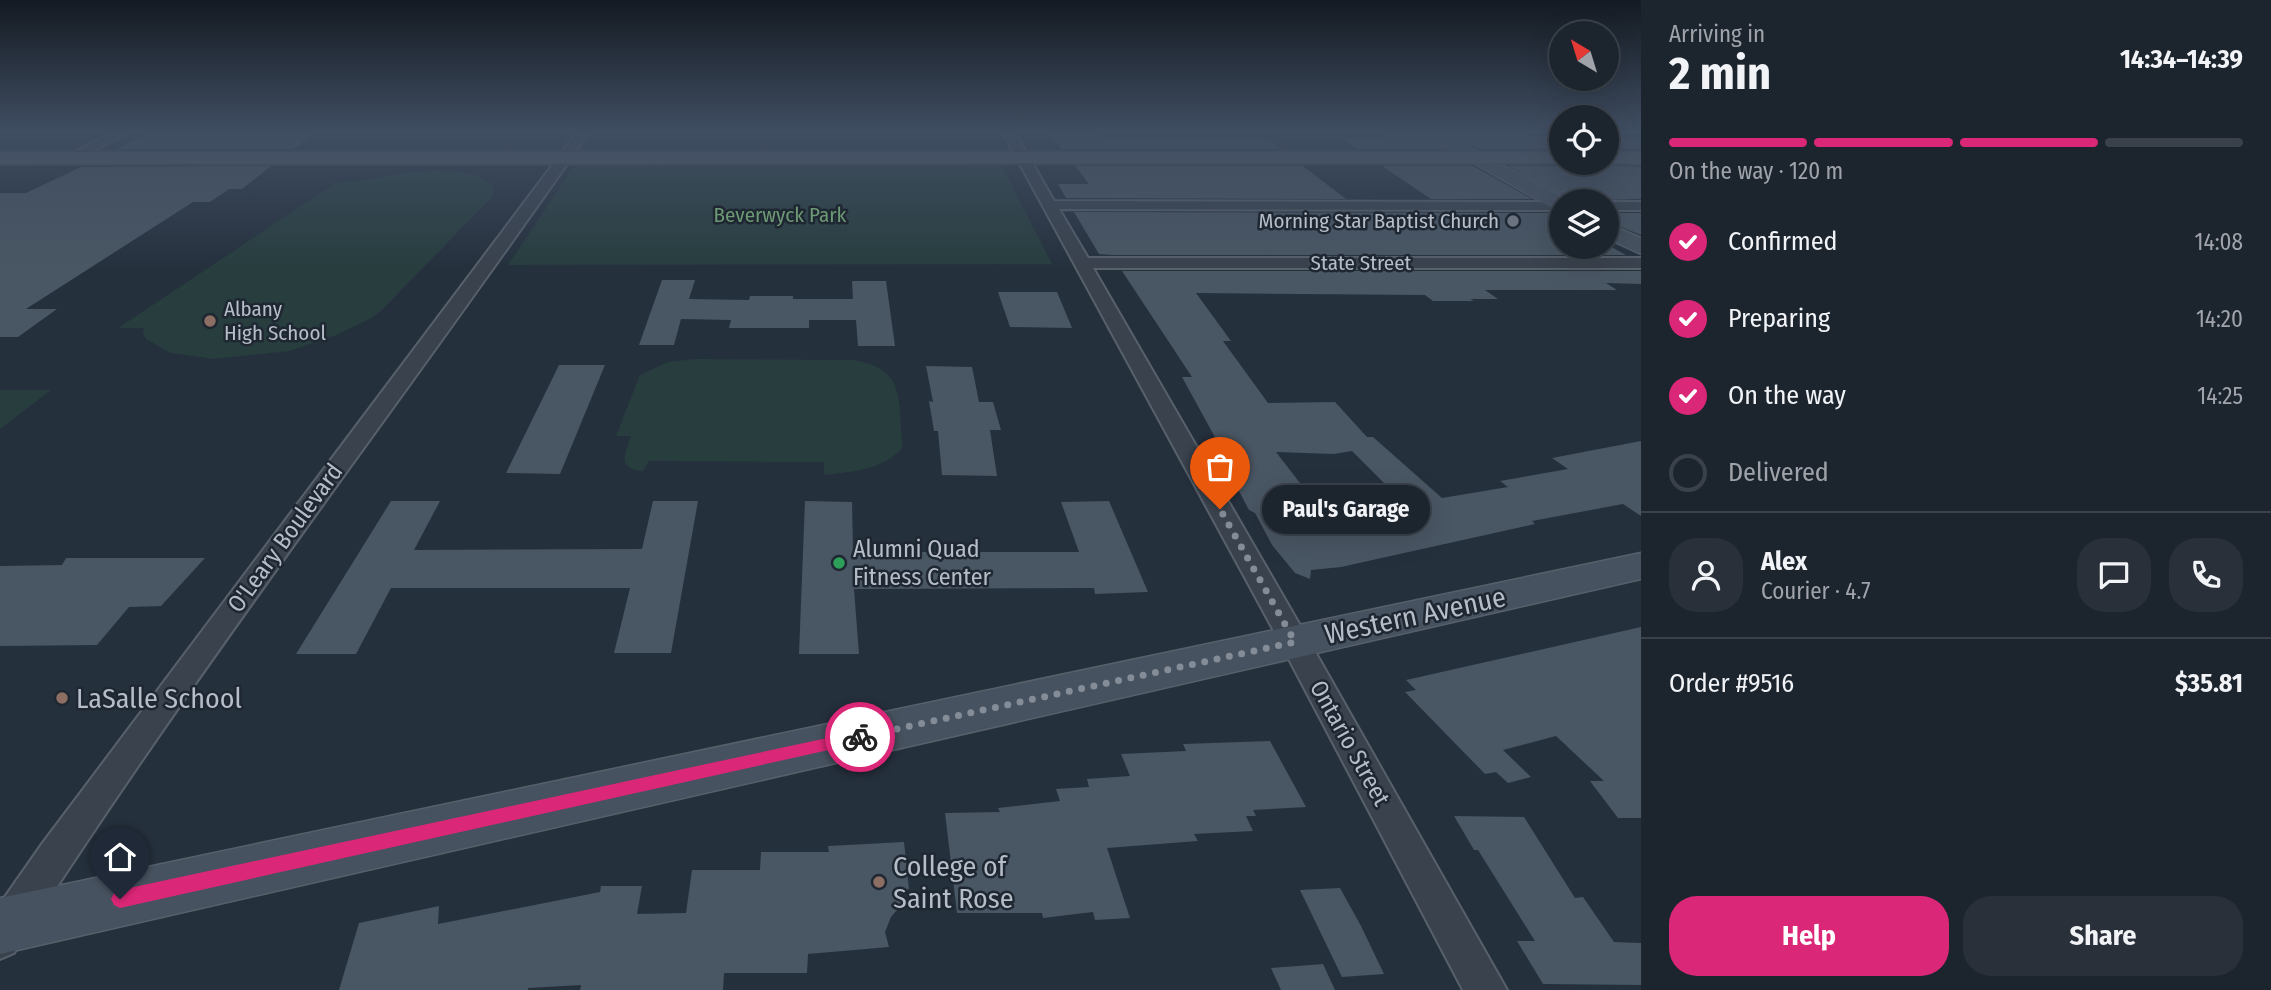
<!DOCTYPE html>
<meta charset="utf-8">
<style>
body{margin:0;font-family:"Fira Sans Condensed",sans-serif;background:#29303a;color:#f1f3f6;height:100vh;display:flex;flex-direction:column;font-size:26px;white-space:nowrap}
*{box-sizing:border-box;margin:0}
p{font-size:23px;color:#a0a4aa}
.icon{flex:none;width:38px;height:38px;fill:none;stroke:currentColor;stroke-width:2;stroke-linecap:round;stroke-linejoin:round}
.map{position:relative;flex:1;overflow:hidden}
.details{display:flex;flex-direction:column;background:#1c242e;width:630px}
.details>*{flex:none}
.needle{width:46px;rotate:322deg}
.controls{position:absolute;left:1549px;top:21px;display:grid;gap:14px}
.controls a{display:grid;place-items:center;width:70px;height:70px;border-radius:50%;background:#1c242e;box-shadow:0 7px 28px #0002,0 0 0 2px #3a414a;font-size:35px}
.pin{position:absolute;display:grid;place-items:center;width:60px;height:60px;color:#fff;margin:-72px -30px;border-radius:50% 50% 50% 0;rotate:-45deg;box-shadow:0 0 7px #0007}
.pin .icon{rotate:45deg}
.courier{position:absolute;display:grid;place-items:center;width:70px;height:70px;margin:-35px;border:5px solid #db2777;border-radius:50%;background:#fff;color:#222;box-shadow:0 2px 9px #0007}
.bubble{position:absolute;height:49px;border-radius:24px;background:#1c242e;box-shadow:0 7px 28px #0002,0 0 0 2px #3a414a;font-size:23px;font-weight:700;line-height:49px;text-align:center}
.overview em{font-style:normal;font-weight:700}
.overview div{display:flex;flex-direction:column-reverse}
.overview{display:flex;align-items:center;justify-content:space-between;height:119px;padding:0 28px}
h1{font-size:46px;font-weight:700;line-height:52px}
.bar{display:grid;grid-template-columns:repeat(4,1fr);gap:10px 7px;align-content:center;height:84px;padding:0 28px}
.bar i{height:9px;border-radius:5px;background:#3a414a}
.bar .on{background:#db2777}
.bar p{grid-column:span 4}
.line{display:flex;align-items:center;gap:18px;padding:0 28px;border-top:2px solid #3a414a}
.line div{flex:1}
.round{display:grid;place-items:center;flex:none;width:74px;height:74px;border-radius:28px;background:#29303a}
ol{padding:0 28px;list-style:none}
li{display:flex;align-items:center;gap:21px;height:77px}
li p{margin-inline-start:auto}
li .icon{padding:7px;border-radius:50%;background:#db2777;color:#fff;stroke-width:4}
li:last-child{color:#a0a4aa}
li i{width:38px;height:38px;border:4px solid #3a414a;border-radius:50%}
.button{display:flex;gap:14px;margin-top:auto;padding:14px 28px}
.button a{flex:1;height:80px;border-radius:28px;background:#db2777;color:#fff;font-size:28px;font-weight:700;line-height:80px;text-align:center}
.button a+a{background:#29303a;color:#f1f3f6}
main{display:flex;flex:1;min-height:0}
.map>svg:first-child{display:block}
</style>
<main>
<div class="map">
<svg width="1641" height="990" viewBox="0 0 1641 990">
<rect width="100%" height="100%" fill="#25303d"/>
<g fill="#273d3e">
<path d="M574,166h428l50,98 -544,1z"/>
<path d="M409,172c25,-1 65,-5 84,14v10l-111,114 -10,8 -38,18 -45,15 -75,8 -43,-6 -25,-14 -3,-6 1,-5h-26l219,-146h18z"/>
<path d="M695,359l159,1c54,9 43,42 49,87 -18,23 -53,25 -79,28v-13l-175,-1 -6,10c-27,-3 -18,-16 -12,-35h-15l24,-61 28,-13z"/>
<path d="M0,390h51l-51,39z"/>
</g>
<g fill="#495663" fill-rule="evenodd">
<path d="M155,131h162l-24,18h-177z"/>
<path d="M1047,131h38l12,2 3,4 167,1 15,11h-220z"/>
<path d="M1374,131h42l29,18h-88l-17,-11h46z"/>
<path d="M1443,131h76l11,5h28l3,1v12h-83z"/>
<rect x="1606" y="138" width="35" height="11"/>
<path d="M1569,163l72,4v32l-70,2 -63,-35h58z"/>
<path d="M271,166l-29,23h-13l-19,13h-17l-167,107h31l-39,28h-18v-144h26l55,-26z"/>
<path d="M1075,166h228l43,33 -280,-1 -8,-14h31z"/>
<path d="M1382,166h91l59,33h-101z"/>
<path d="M1074,212l483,1h4v34h45v-3l20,11h-514l-13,-1z"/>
<path d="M1606,213h35v22l-35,-14z"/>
<path d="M1122,271h519v13l-35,-1 11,7h-132l13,9h-28l4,2h-41l-8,-6 -229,-2 35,48h-8l45,62 67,-1 32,35h6l69,61 66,-11 -8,-6 68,-12 -16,-11 89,-17v75l-18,-12 -91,17 3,3 -194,43 -30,3 -1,9 -15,-6 -23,-28 -17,-32 -6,-3 -26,-49h5l-46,-84h10zM1352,451l41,41 -76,13 -41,-53 58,2z"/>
<path d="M662,280h33l-6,19 60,1 1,-4h43v3h60l-1,-18h34l9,65h-37l-2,-26h-47v8h-80l2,-8 -50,-1 -7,26h-35z"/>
<path d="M998,292h59l15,36 -62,-1z"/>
<path d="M559,365h46l-45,109 -54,-1z"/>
<path d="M926,366l46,1 7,35h14l8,28h-11l7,46 -55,-1 -4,-44h-4l-5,-30 4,1z"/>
<path d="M391,501h49l-26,49 228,-1 11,-48h45l-27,152h-57l16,-65h-239l-35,66h-60z"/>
<path d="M805,501l47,1 1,50h226l-18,-50 48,-1 39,91 -53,2 -1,-6 -240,1 5,65h-60z"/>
<path d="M66,558h139l-44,48 -32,1 -32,38 -97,1v-80l62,-1z"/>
<path d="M1641,627v191h-23l-28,-37h14l-48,-45 -53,14 28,27 -23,6 -12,-11 -11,2 -80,-82 11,-2 -10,-10z"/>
<path d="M1270,741l36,66 -53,3 3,6h-10l7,15 -59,3 4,7 -91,7 23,70 -35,2 -2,-8 -50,6 -1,-5h-85l-12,-100 55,-1 -2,-4 62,-7 -4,-12 33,-2 -2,-8 43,-3 -9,-22 65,-3 -3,-7z"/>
<path d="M1454,816l70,1 51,81 8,-1 31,45 27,1v42l-98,-1 -26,-43h18l-57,-91h-4z"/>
<path d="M904,842l5,47 -9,2 3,12 -12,14 -6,15 4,15 -81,7 -1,19h-83l-1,17h-143l1,-5 -53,3v2h-189l20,-67 80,-17 -1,18 162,-32 1,-6h41l-5,28 49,-1 6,-43h68l1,-18h68l-1,-6z"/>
<path d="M1340,888l21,38 23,48 -42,3 -42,-87z"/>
<path d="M1323,964l12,26h-54l-10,-22z"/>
</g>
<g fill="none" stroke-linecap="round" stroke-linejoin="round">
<g stroke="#57606b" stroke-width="4">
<g id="street">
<path d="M118,131h15l-59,29 -4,1 -6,-4z"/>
<path d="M578,131h12c-191,275 -396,540 -576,822l-14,6v-55l42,-60z"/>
<path d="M1002,131h12l40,70 507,1v8l-502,-1 29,49h553v10h-548l212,366 202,356h-44l-183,-348z"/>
<rect x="1606" y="202" width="35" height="8"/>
</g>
</g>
<g stroke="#57606b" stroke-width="3">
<g id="secondary">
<path d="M1418,131h20l131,70h-8v10l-7,-2z"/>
<path d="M1606,223l35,15v16l-35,-16z"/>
<path d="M1641,553v26l-1641,375v-56z"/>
</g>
</g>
<g stroke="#424b56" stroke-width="4">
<g id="primary">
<path d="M0,152h1561v11h5l-1566,1z"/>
<path d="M1606,152h35v12l-40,-1h5z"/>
</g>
</g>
<use href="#street" fill="#39424d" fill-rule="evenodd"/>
<use href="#secondary" fill="#475260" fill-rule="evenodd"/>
<use href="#primary" fill="#57616d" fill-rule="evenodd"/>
</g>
<linearGradient id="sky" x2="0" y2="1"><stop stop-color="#141a22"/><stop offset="0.49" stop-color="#404e62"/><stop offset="1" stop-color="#404e62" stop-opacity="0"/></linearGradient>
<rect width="1641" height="269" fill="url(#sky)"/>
<path fill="#db2777" d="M860,731l8,6 -8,6 -740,165 -6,-3 -3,-6 3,-6 6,-3z"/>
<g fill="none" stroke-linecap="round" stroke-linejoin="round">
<path stroke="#838c97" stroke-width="7" stroke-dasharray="0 12.6" d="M860,737l435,-95 -75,-133"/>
</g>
<circle fill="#6b7280" stroke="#1e2732" stroke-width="2.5" cx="1513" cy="221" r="7"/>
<g fill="#8d6e63" stroke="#1e2732" stroke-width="2.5">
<circle cx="210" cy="321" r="7"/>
<circle cx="62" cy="698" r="7"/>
<circle cx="879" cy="882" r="7"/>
</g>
<circle fill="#2e9e5b" stroke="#1e2732" stroke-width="2.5" cx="839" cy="563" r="7"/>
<g text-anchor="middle" stroke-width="5" stroke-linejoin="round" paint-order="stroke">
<g font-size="21" fill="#6d9975" stroke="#1e2732">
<text x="780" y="222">Beverwyck Park</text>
</g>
<g font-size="21" fill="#b5bdc8" stroke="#1e2732" text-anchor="end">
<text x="1499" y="228">Morning Star Baptist Church</text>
<text x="224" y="316" text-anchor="start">Albany<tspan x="224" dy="24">High School</tspan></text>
</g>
<g font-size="21" fill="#b5bdc8" stroke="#1e2732">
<text x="1361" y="270">State Street</text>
</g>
<g font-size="24" fill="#b5bdc8" stroke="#1e2732">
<text transform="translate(285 538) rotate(-54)" y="8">O'Leary Boulevard</text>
<text transform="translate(1350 743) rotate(61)" y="8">Ontario Street</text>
</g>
<g font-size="24" fill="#b5bdc8" stroke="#1e2732" text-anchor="start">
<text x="853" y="557">Alumni Quad<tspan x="853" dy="28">Fitness Center</tspan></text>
</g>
<g font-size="28" fill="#b5bdc8" stroke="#1e2732">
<text transform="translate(1415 615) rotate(-12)" y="10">Western Avenue</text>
</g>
<g font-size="28" fill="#b5bdc8" stroke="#1e2732" text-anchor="start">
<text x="76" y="708">LaSalle School</text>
<text x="893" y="876">College of<tspan x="893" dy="32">Saint Rose</tspan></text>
</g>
</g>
</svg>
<div class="controls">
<a><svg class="needle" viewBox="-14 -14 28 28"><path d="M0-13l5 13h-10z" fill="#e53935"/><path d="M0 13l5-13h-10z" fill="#a0a4aa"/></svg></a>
<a><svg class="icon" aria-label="locate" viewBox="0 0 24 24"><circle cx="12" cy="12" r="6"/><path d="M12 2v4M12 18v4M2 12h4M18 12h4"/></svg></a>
<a><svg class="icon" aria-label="layers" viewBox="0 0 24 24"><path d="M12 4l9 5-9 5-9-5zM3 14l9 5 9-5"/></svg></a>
</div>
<div class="pin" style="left:1220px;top:509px;background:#ea580c"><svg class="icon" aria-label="bag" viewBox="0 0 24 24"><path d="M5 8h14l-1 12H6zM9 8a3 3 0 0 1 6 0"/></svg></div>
<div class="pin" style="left:120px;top:899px;background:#1f2937"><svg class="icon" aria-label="home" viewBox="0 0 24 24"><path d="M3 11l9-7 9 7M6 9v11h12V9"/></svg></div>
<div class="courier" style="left:860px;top:737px"><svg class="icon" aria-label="bike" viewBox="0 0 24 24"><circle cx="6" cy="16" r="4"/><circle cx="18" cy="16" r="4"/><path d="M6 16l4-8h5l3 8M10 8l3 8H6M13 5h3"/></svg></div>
<div class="bubble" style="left:1262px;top:485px;width:168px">Paul's Garage</div>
</div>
<section class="details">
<div class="overview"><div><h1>2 min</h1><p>Arriving in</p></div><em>14:34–14:39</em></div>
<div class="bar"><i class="on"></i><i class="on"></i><i class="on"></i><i></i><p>On the way · 120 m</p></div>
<ol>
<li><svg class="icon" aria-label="check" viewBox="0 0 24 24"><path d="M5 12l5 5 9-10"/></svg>Confirmed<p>14:08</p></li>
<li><svg class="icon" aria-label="check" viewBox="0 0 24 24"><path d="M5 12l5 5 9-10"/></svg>Preparing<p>14:20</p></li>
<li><svg class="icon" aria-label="check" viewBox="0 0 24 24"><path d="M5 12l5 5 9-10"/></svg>On the way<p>14:25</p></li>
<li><i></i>Delivered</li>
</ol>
<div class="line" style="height:126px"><a class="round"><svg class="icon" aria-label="person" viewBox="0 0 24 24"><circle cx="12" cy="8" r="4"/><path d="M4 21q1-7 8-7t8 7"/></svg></a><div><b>Alex</b><p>Courier · 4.7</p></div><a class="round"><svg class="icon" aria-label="chat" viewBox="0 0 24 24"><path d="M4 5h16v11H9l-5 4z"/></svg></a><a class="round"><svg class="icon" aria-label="phone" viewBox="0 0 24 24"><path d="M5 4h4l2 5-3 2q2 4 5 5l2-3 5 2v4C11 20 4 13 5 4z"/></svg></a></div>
<div class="line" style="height:91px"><div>Order #9516</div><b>$35.81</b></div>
<div class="button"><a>Help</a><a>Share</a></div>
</section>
</main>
